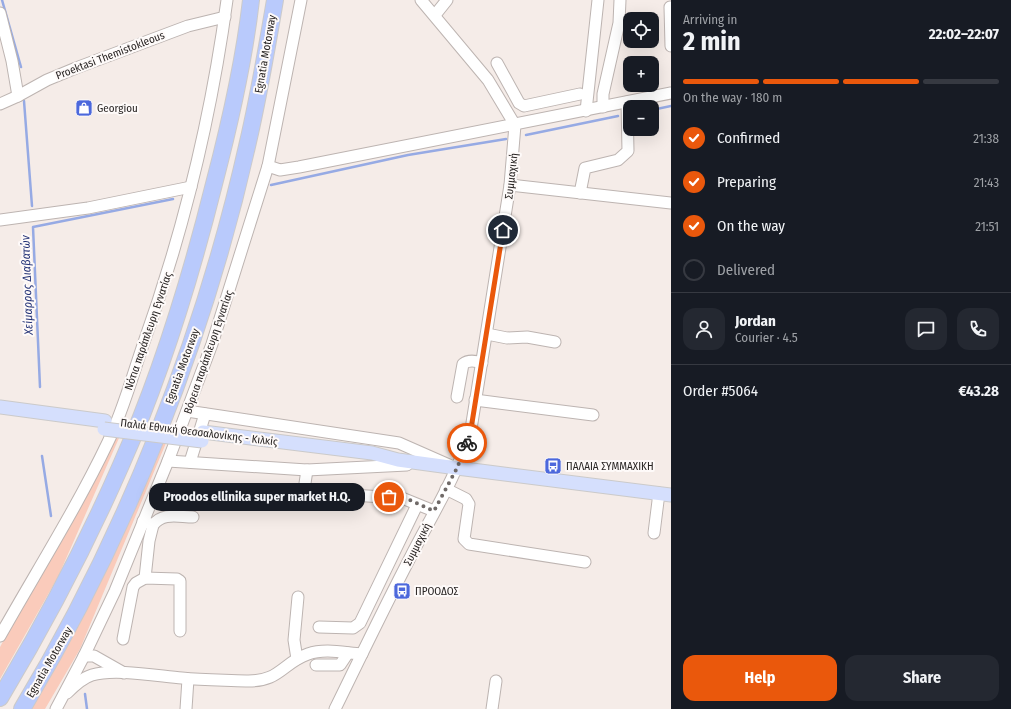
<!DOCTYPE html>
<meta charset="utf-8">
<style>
body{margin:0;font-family:"Fira Sans Condensed",sans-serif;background:#242831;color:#f1f3f6;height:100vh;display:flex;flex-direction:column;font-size:15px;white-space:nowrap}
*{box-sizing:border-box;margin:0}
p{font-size:13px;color:#9ea1a6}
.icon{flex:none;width:22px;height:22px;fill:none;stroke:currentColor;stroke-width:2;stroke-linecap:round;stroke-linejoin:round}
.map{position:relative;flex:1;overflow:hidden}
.details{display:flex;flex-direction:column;background:#171b24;width:340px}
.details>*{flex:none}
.tools{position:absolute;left:623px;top:12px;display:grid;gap:8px}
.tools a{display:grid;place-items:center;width:36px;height:36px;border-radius:8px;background:#171b24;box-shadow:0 4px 16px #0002;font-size:20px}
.pin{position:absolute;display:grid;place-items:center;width:34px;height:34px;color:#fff;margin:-17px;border:2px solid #fff;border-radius:50%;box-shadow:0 1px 4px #0007}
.courier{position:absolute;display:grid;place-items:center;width:40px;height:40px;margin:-20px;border:3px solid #ea580c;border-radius:50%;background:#fff;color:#222;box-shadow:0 1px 5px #0007}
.bubble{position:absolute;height:28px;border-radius:12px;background:#171b24;box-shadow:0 4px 16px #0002;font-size:13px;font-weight:700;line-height:28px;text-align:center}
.overview em{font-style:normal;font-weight:700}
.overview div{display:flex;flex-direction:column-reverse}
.overview{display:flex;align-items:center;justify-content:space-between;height:68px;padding:0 12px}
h1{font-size:26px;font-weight:700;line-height:30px}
.bar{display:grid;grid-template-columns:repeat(4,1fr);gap:6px 4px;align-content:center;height:48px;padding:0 12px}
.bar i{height:5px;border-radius:3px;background:#363941}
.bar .selected{background:#ea580c}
.bar p{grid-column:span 4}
.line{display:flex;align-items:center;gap:10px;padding:0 12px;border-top:1px solid #363941}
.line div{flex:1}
.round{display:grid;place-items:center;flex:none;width:42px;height:42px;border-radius:12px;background:#242831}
ol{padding:0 12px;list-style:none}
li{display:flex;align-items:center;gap:12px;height:44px}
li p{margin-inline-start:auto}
li .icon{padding:4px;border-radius:50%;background:#ea580c;color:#fff;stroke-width:4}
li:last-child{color:#9ea1a6}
li i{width:22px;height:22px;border:2px solid #363941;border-radius:50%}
.cta{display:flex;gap:8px;margin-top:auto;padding:8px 12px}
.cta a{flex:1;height:46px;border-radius:12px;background:#ea580c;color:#fff;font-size:16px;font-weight:700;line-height:46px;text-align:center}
.cta a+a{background:#242831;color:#f1f3f6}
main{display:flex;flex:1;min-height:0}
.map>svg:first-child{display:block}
</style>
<main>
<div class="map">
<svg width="671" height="709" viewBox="0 0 671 709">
<rect width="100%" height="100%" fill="#f5ece8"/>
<g fill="#facbbb">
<path d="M112,438h7l-61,139 -58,102v-32z"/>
<path d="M158,441l8,2 -86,206 -35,60h-15l40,-68z"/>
</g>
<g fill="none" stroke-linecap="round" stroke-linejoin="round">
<g stroke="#96aae4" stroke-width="2.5">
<path d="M2,0l19,67"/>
<path d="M24,101l8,105"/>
<path d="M652,110l19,-4"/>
<path d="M526,135l92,-19"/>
<path d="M271,185l137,-30 98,-16"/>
<path d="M40,387l-7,-160 140,-28"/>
<path d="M42,456l9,60"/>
<path d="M85,694l2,15"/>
</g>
<g stroke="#bdb4b1" stroke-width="13">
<g id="minor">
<path d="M670,7l1,39"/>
<path d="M0,13l12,48 6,35"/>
<path d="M435,15l12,-15"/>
<path d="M497,63l22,40 5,3 56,-12"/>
<path d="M0,104l18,-8 29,-16 29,-12 112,-42 37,-9"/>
<path d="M603,107v-13l16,-71 1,-23"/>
<path d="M586,111l12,-111"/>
<path d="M268,166l12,4 19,-3 372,-74"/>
<path d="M510,185l161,18"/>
<path d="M580,193l5,-25 33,-8 10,-9 -1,-49"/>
<path d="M0,220l88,-12 103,-21"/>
<path d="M487,334l20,4 20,-1 28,5"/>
<path d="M457,397l6,-33c5,-4 13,-3 19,-1"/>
<path d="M475,400l118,15"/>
<path d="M187,411l212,32 50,22"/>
<path d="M168,461l139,9 100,-5"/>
<path d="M190,462l15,-48"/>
<path d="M446,489l20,10 3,5 -5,35 5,5 116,18"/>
<path d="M304,490l3,-20"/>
<path d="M350,495l52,3 32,13"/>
<path d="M143,521l10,4c10,-13 25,-8 40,-8"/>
<path d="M654,533l5,-40"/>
<path d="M145,578l4,-37 4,-16"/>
<path d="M319,627l34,1 7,-5 57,-118"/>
<path d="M0,636c36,-64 76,-127 108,-194 15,-31 24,-65 35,-97 40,-112 68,-227 84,-345"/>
<path d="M123,639l10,-52 3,-4 9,-5 32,1 3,2v50"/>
<path d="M84,656h10l30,17"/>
<path d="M297,659l-3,-19 4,-43"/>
<path d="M316,665h24l8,-12"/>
<path d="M67,693c7,-7 15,-15 25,-18 22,-7 66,1 90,3 21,2 43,2 64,3 34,1 36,-18 62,-27 17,-6 37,-1 54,0"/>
<path d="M56,709l28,-53 31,-65 53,-130 44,-117 56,-178 33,-166"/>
<path d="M186,709l2,-30"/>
<path d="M335,709c25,-51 50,-103 76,-153 21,-41 47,-82 60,-127l39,-244 5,-60 -27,-45 -67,-80"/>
<path d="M492,709l4,-28"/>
</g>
</g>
<g stroke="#cbcaca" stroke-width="15">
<g id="major">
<path d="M0,407l105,14"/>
<path d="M203,432l169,21 26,7 59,8 214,27"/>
</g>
</g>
<g stroke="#cbcaca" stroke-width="18">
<g id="highway">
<path d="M0,698c45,-75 86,-153 121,-233 40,-90 69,-185 93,-281 16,-61 30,-122 37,-184"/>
<path d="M22,709c104,-173 182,-370 226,-567 11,-47 19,-95 27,-142"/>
</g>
</g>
<use href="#minor" stroke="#fff" stroke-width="11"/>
<use href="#major" stroke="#d5dffd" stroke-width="13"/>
<use href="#highway" stroke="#b9cafc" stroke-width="16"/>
<g stroke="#cbcaca" stroke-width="15" stroke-linecap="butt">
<path id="major-bridge" d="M104,429l98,12"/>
</g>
<use href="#major-bridge" stroke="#d5dffd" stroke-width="13"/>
</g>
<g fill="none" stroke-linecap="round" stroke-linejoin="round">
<path stroke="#706a68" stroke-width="4" stroke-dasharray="0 7.2" d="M389,497l21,3 24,11 23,-43 10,-25"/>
<path stroke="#ea580c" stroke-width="5" d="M467,443l4,-14 32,-199"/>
</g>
<defs>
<g id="shop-square" transform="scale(0.9)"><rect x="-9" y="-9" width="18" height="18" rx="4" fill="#4c68dc" stroke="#fefaf9"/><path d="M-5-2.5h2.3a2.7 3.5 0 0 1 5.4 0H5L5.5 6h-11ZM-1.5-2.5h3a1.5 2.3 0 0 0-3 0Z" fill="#fff"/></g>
<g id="bus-square" transform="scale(0.9)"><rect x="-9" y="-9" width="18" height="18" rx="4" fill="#4c68dc" stroke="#fefaf9"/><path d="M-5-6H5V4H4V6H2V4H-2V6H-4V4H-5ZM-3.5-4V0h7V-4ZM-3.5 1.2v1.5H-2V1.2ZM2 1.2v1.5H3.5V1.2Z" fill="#fff"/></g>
</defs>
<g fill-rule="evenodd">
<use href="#shop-square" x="84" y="108"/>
<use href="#bus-square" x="553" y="466"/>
<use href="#bus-square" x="402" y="591"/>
</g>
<g text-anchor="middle" stroke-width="4" stroke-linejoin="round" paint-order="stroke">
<g font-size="11" fill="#282423" stroke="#fefaf9">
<text transform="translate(265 54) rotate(-80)" y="4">Egnatia Motorway</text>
<text transform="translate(110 55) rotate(-21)" y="4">Proektasi Themistokleous</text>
<text transform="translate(511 176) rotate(-83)" y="4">Συμμαχική</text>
<text transform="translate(148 331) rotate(-71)" y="4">Νότια παράπλευρη Εγνατίας</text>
<text transform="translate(208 352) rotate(-71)" y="4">Βόρεια παράπλευρη Εγνατίας</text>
<text transform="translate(182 366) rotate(-70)" y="4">Egnatia Motorway</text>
<text transform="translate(199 432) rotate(7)" y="4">Παλιά Εθνική Θεσσαλονίκης - Κιλκίς</text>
<text transform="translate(417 544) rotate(-63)" y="4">Συμμαχική</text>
<text transform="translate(49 662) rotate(-60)" y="4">Egnatia Motorway</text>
</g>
<g font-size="11" fill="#282423" stroke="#fefaf9" text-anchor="start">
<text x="97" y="112">Georgiou</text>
<text x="566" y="470">ΠΑΛΑΙΑ ΣΥΜΜΑΧΙΚΗ</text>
<text x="415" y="595">ΠΡΟΟΔΟΣ</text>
</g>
<g font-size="12" font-style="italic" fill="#233276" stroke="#fefaf9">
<text transform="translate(27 285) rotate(-92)" y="4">Χείμαρρος Διαβατών</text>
</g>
</g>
</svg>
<div class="tools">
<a><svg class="icon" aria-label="locate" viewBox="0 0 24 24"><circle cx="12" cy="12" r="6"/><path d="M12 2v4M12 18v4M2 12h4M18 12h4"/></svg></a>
<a>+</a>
<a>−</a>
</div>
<div class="pin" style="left:389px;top:497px;background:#ea580c"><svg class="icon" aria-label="bag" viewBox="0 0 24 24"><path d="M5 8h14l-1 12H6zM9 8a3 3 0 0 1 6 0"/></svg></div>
<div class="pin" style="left:503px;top:230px;background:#1f2937"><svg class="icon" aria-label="home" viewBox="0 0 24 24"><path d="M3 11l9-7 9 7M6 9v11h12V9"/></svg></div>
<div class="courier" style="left:467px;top:443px"><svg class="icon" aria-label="bike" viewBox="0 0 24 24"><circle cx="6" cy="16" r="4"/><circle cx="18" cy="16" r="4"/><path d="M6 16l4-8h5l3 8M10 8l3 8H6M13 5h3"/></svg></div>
<div class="bubble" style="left:149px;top:483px;width:216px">Proodos ellinika super market H.Q.</div>
</div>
<section class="details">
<div class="overview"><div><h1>2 min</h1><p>Arriving in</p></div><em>22:02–22:07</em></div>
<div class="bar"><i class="selected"></i><i class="selected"></i><i class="selected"></i><i></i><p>On the way · 180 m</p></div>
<ol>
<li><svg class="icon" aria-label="check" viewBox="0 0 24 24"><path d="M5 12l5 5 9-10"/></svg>Confirmed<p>21:38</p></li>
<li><svg class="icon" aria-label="check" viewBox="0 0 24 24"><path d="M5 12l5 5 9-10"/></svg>Preparing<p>21:43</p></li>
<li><svg class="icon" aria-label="check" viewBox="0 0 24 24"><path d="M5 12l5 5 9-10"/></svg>On the way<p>21:51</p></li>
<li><i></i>Delivered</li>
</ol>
<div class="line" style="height:72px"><a class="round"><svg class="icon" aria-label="person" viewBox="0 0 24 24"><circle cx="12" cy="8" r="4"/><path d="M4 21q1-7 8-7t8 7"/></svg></a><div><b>Jordan</b><p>Courier · 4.5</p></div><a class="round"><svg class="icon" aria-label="chat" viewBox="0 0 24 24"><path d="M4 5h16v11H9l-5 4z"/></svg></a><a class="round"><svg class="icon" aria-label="phone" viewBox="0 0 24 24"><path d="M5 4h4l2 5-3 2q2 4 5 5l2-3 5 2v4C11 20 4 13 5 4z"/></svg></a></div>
<div class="line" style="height:52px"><div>Order #5064</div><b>€43.28</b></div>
<div class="cta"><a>Help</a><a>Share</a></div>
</section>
</main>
